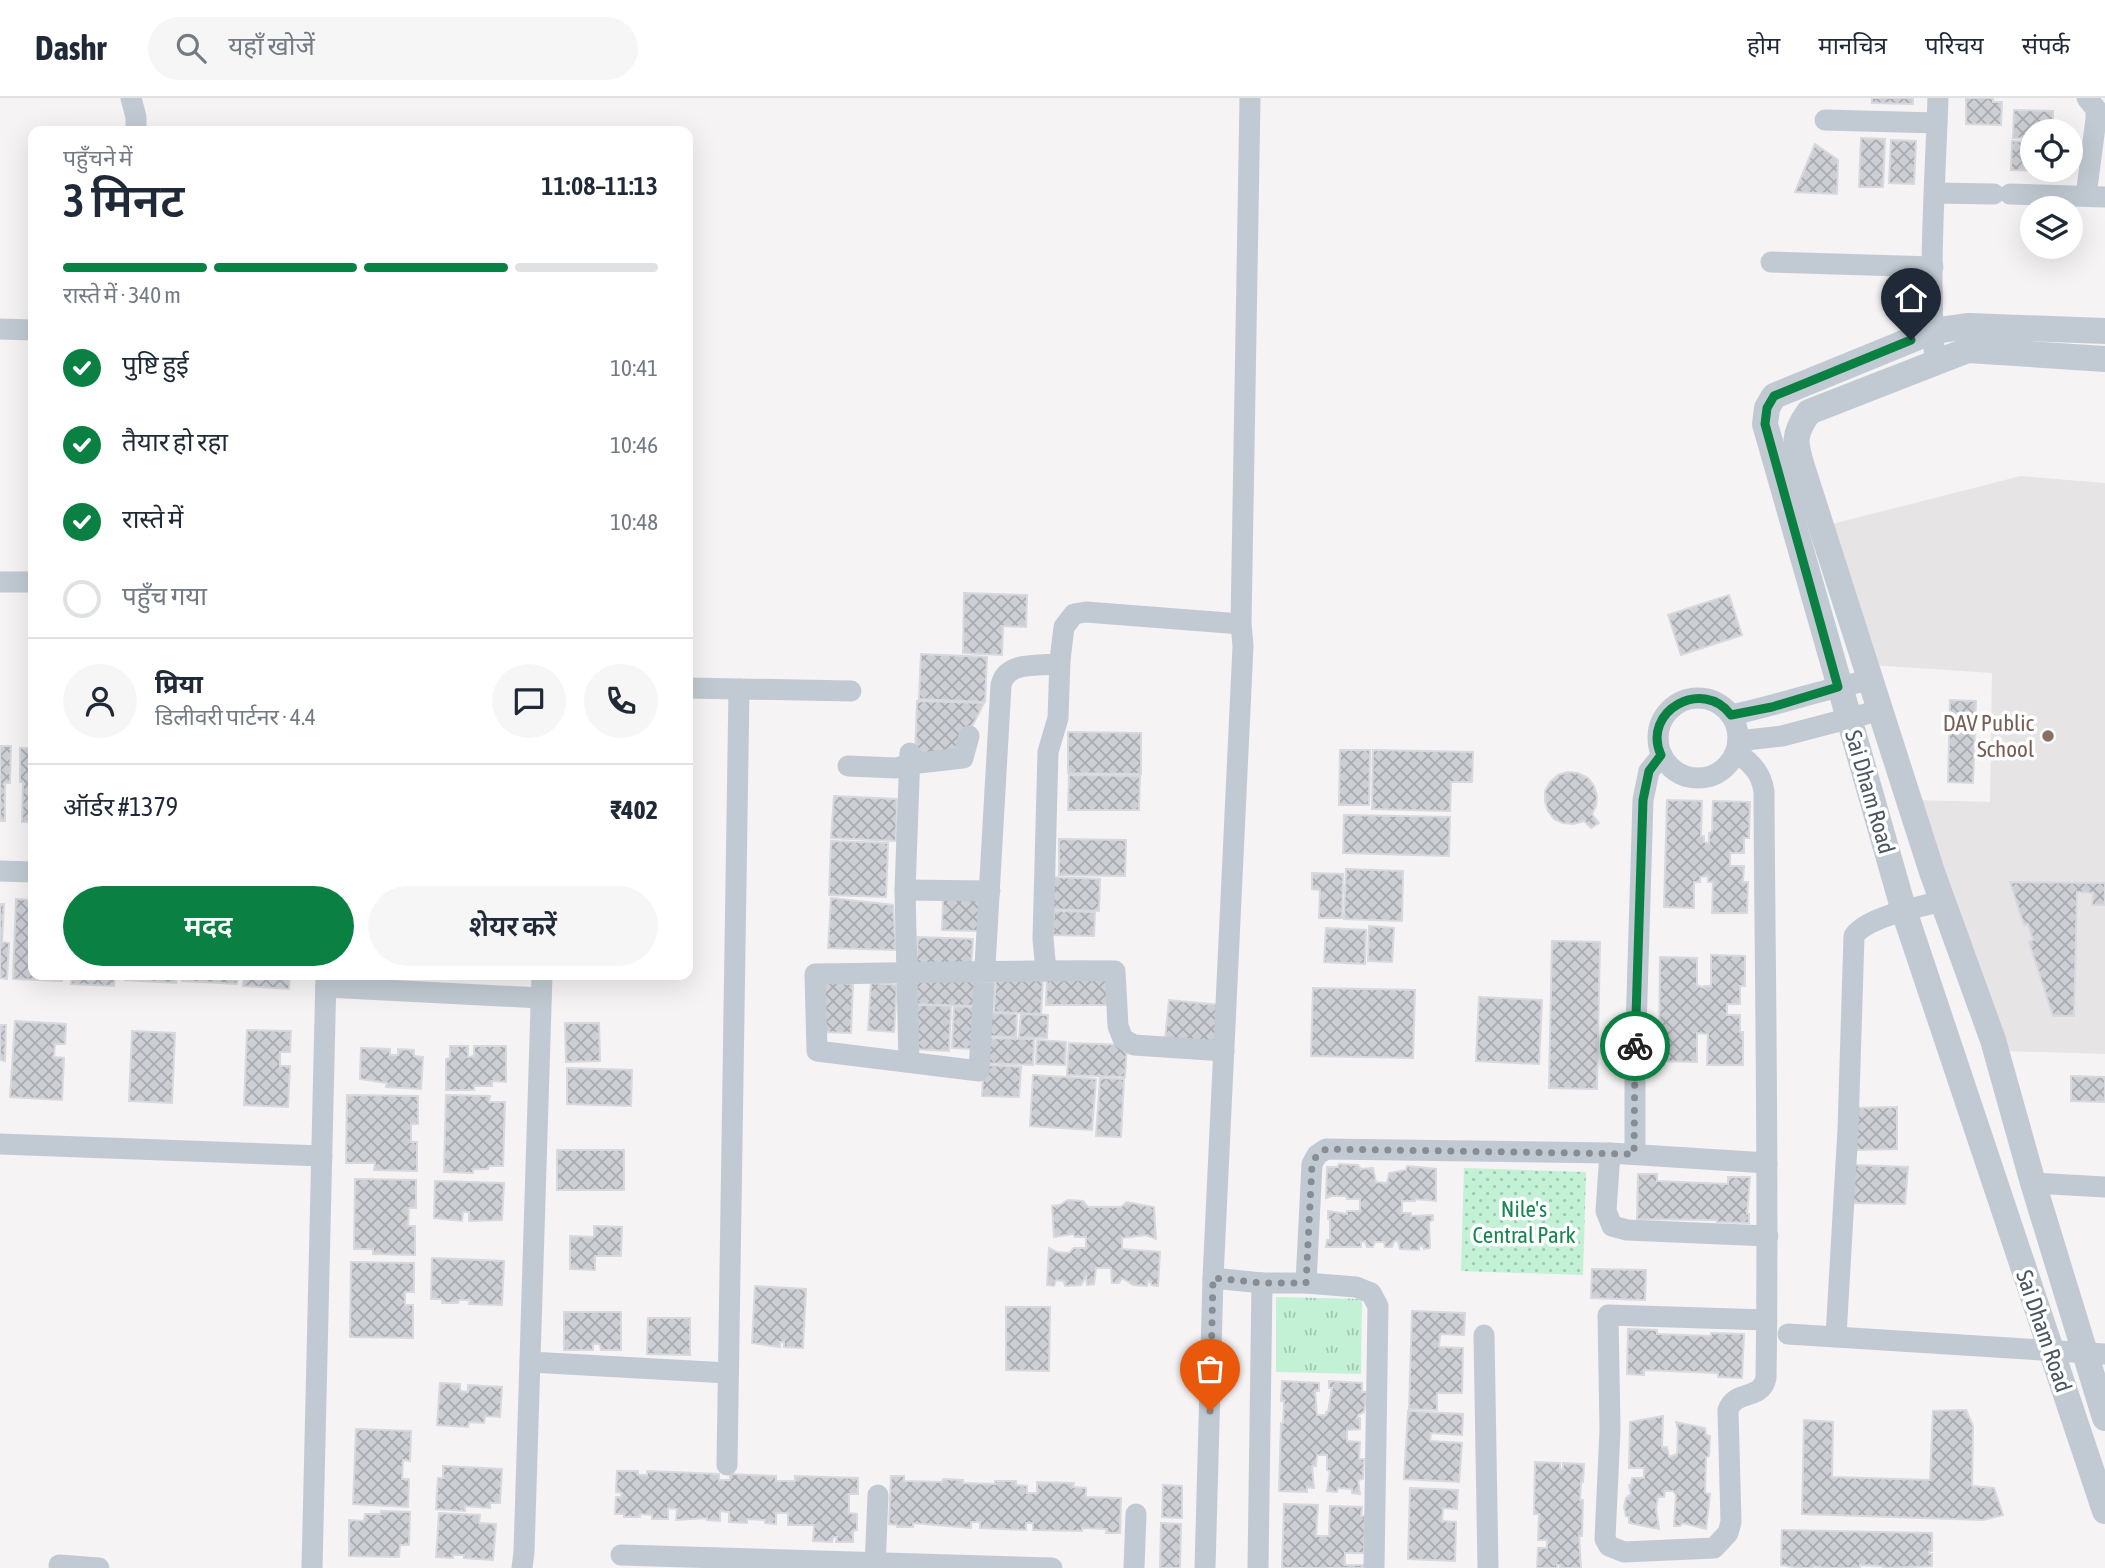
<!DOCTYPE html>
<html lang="hi">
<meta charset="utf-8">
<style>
body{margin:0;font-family:"Asap Condensed","Noto Sans Devanagari",sans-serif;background:#f6f6f7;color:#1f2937;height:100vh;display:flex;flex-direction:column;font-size:26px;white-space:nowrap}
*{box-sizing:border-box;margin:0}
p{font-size:23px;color:#747a83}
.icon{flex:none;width:38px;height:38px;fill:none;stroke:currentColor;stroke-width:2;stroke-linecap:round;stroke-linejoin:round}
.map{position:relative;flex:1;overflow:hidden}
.details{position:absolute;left:28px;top:28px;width:665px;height:854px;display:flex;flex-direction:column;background:#fff;border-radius:14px;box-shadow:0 7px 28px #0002}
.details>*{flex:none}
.buttons{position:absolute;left:2020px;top:21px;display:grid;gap:14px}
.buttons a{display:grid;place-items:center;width:63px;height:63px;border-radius:50%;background:#fff;box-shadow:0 7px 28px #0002;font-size:35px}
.pin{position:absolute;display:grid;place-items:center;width:60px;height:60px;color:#fff;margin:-72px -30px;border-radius:50% 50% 50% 0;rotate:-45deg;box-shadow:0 0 7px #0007}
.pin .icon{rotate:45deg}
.courier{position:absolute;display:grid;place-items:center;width:70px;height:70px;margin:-35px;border:5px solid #0b8043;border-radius:50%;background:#fff;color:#222;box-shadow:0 2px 9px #0007}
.head em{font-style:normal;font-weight:600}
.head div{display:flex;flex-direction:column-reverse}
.head{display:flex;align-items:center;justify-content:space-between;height:119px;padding:0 35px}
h1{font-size:46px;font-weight:600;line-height:52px}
.bar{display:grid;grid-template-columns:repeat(4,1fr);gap:10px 7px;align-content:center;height:84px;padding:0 35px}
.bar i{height:9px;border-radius:5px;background:#e0e1e3}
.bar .current{background:#0b8043}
.bar p{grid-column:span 4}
.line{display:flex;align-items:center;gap:18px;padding:0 35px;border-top:2px solid #e0e1e3}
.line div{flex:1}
.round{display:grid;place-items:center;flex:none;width:74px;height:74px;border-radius:37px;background:#f6f6f7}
ol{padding:0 35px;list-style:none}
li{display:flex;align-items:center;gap:21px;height:77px}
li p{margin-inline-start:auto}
li .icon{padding:7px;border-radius:50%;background:#0b8043;color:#fff;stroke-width:4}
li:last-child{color:#747a83}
li i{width:38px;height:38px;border:4px solid #e0e1e3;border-radius:50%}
.cta{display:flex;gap:14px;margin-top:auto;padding:14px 35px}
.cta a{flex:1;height:80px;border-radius:42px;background:#0b8043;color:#fff;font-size:28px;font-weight:600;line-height:80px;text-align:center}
.cta a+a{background:#f6f6f7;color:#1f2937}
header{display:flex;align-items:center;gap:42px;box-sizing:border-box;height:98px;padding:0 35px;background:#fff;border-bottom:2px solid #e0e1e3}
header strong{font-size:33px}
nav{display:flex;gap:38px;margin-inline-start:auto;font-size:24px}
.search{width:490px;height:63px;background:#f6f6f7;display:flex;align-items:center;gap:18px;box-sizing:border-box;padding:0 24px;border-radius:38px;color:#747a83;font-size:26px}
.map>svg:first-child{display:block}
</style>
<header>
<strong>Dashr</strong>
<div class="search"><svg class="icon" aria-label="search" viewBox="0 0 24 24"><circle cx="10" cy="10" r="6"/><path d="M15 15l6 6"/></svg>यहाँ खोजें</div>
<nav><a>होम</a><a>मानचित्र</a><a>परिचय</a><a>संपर्क</a></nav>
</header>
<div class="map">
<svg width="2105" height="1470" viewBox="0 0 2105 1470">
<defs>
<pattern id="grass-tufts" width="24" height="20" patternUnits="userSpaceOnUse" patternTransform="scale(1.75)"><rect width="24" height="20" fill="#c3f1d5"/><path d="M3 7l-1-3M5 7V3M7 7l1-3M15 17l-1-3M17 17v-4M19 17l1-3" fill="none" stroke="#a0c6b0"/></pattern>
<pattern id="park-dots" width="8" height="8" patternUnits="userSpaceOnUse" patternTransform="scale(1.75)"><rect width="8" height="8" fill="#c3f1d5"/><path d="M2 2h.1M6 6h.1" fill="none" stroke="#a0c6b0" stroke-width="1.8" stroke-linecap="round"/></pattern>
<pattern id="building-cross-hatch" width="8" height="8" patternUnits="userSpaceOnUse" patternTransform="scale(1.75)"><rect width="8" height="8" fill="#cdcfd5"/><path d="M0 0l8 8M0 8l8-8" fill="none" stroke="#a8abb0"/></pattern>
</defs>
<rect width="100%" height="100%" fill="#f5f3f3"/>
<path fill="#e6e4e5" d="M2021,378l84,7v571l-103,-3 -88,-251 76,2 2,-129 -120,-8 -44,-140z"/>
<path fill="url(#grass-tufts)" d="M1276,1199l86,2 -1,75 -85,-2z"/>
<path fill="url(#park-dots)" d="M1464,1070l122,4 -3,103 -122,-4z"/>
<g fill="url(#building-cross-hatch)" stroke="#d7d9de" stroke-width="2">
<path d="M1872,0h41v6l-41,-1z"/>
<path d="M1966,0h27v4h9l-1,23 -35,-1z"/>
<path d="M2014,12l39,1v20h-21v8l-19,-1z"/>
<path d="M1861,40l24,1 -2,48h-24z"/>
<path d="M1891,42l25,1 -2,43 -25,-1z"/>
<path d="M2012,43l20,1v28l19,1 -40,-1z"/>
<path d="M1815,46l23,16 -1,34 -42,-2z"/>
<path d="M964,495l63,2 -1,32 -23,-1 -1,29 -39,-2z"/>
<path d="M1729,497l13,40 -61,20 -13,-40z"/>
<path d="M921,556l66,3 -2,45 -66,-3z"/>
<path d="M1950,602l26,1 -3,82 -25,-1z"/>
<path d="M917,603l67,2 -25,49 -44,5z"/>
<path d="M1068,634l73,1v41l-73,-1z"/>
<path d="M0,648h11l-1,37h-5v38h-5z"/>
<path d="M20,650h13v74h-11l1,-40h-3z"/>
<path d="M1340,652h30l-1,55h-30z"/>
<path d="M1373,652l100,2 -1,30h-21l-1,29 -78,-2z"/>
<path d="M1568,674l10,1 10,5 6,8 3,10 -1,10 -4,8 7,9 -8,5 -7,-7 -10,3 -11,-1 -9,-4 -6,-8 -3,-10v-10l5,-9 8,-7z"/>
<path d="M1069,677l71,1 -1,34h-71z"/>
<path d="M834,698l63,3 -1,42 -65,-3z"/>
<path d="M1667,702l35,1 -1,35h3v6l5,1v-10l3,-1 1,-31 37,1 -1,36h-5v15h-14v13h14l-1,16h5l-1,31h-35l1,-31h-5v-6l-8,1v5h-6v26l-30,-1z"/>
<path d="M1344,717l106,2 -1,39 -106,-3z"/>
<path d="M1059,741l67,1 -1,36 -66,-1z"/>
<path d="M831,743l57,2 -2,54 -57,-2z"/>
<path d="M1346,771l57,2 -1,50 -58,-2z"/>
<path d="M1312,775l31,1 -1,44h-23l1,-28 -8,-1z"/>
<path d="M1049,779l51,2 -1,32 -51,-2z"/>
<path d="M2010,784l95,1v22h-13l1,-12 -16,-1 -3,124h-21l-24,-74 4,-2 -5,-16 -4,1z"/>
<path d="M831,800l62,7 3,45 -68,-2z"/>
<path d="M943,800l37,1 -2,32 -36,-1z"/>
<path d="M16,801l17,1v75h29v6l-49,-2z"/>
<path d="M0,806h4l-2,38 7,1 -2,36 -7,-1z"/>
<path d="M1054,813l41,1 -1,24 -41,-1z"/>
<path d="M1369,828l25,2 -2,34 -24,-1z"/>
<path d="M1326,830l40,2 -1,34 -41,-2z"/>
<path d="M918,839l55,2 -2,29 -55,-3z"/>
<path d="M1552,843l48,1 -3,147 -48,-1z"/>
<path d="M1711,857l34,1v30h-5v18h-13v11h13v17h3v33h-36l1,-31 -11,-1v29l-38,-1 1,-104 37,1v27l7,3v-2h7z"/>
<path d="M996,876l47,3 -2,37 -47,-2z"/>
<path d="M1047,876h61v31h-62z"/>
<path d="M72,877h43l-1,11 -43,-2z"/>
<path d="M125,877h52l-1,8 -51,-3z"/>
<path d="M182,877h56l-1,9 -55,-3z"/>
<path d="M244,877h46l-1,14 -46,-3z"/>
<path d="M915,878l62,2 -1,28 -63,-2z"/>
<path d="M822,884l31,2 -2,49 -31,-1z"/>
<path d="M871,885l26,2 -3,47 -26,-2z"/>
<path d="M1313,890l102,2 -2,68 -102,-2z"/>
<path d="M1479,899l63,3 -3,64 -63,-3z"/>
<path d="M1169,902l50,5 -4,39 -50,-5z"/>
<path d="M915,907l36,1 -2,45 -36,-2z"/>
<path d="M954,908l20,1 -2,42 -20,-1z"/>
<path d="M989,915l28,1 -1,23 -28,-1z"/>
<path d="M1021,916l27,1 -1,23 -28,-1z"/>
<path d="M15,923l51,3 -1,20h-10l-1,13 10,1 -2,42 -52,-3z"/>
<path d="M565,925h34l1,38 -34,1z"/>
<path d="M0,927h6l-1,36 -5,-1z"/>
<path d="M247,932l44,1 -1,21h-10v14h10l-2,41 -44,-2z"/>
<path d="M132,933l43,2 -3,70 -43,-2z"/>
<path d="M982,940l52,1 -1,26 -51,-2z"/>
<path d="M1037,942l29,2 -1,23 -29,-1z"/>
<path d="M1069,945l58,2 -2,32 -58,-2z"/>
<path d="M450,948h18v11l6,-1v-10h32v36l-14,-1v5h-18v4h-28v-31l4,-1z"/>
<path d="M361,950l29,1v6h8v-6l16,1v6l9,1 -2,32 -35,-2 1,-4 -27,-4z"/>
<path d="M984,967l37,2 -2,30 -37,-1z"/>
<path d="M567,970l65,2 -1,36 -64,-2z"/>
<path d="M1033,977l63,4 -4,51 -62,-4z"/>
<path d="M2071,978l34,1v25l-34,-1z"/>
<path d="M1100,980l24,1 -3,58 -25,-1z"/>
<path d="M347,997l71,1v28h-7v18h6v29l-43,-1 1,-7h-29z"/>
<path d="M446,997l44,1 -1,6h16l-2,64h-14l-1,3h-15v4l-29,-1z"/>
<path d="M1897,1009v42l-42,1 -1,-42z"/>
<rect x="557" y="1052" width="67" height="40"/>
<path d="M1339,1066l19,1 3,4 12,-1 3,14 11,1 2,-10 17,-3 1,-4 29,3v32l-20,-2 -1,2h-13v12h9v3l22,-1v5l-4,2 1,26 -6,1 -1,-3 -4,-1v5l-19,-1 -2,-8h-4l-2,6h-7l-1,-5h-9l-2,5h-6l-2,-6 -4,1v5h-35l1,-7h3v-21h-2v-8l19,3v-3h13v-12h-13l-1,-3h-14l-6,2 1,-31h11z"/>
<path d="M1852,1067l56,2 -3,37 -53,-1z"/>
<path d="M1638,1076h19v7l71,3v-7h22l-3,37h2v9l-32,-1v-2l-80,-1z"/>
<path d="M355,1081l61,1v28h-7l-1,18h7v29l-42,-1v-5h-19z"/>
<path d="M435,1083l69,2 -2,37 -33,1v-9h-6l-1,9 -28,-3z"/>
<path d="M1068,1102l15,1 5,6h33l6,-5 27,5 2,32 -10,-4 -24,3v11l38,3 -2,34 -7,-1v-3l-3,-1 -1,5 -14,-1 -11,-7 -3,5h-7l-1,-15h-15l-2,16 -7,1 -1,-9 -5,9 -16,1 -1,-5 -8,-1 -2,6 -7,-1 2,-37 8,4 12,1 5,-5h12v-11h-11l-2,-3 -19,3 -2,-31 8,-1z"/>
<path d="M594,1128l28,1 -1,29h-26v14l-25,-1v-33l24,1z"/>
<path d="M432,1160l72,3 -2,44 -33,-1 1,-4h-11l-1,3h-16v-4h-11z"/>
<path d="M351,1164l63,1v29h-9v13h8v33l-63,-1z"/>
<path d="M1592,1171l54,1 -1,30 -54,-2z"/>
<path d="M755,1188l51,3 -3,59 -19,-1v-5h-4v5l-28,-4z"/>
<path d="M1006,1209h44l-1,64 -43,-1z"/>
<path d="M1412,1213l53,2 -1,22 -24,-1 -1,13 24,1 -1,45h-25v17l-28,-1z"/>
<path d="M564,1214h57v38h-20l-1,-6h-7v6h-29z"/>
<path d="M648,1220h42v37l-43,-1z"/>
<path d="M1628,1231l29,1v4l54,2v-3l33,1 -2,44 -24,-1v-4l-74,-3v5l-17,-1z"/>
<path d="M1282,1283l37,2v8h-4l2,24h9v-3h2l4,-24h-3v-7l33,2v9h5l-3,20 -6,3 -1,3h3v11l-13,1v11l13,1 -1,17h5l-1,20 -5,1 2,14 -8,-1v-4l-14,-1 -1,4 -10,-1 3,-20 -3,-1v-15h-10l-1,11h-4l2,22 -7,-1v5l-28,-1 2,-68h2l1,-22h-3z"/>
<path d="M440,1285l20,1v7l8,1v-7l34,2 -2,30 -15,-1 -1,7 -15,-1 -1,5 -31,-2z"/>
<path d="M1966,1312l7,16 -1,60 22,2 9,27 -20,5 -181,-6 2,-94 29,2 -1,55 98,3 3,-69z"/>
<path d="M1408,1313l55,3 -1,21 -31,-2 -1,8 32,2 -3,39 -55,-3z"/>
<path d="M1663,1318l-1,31h5l2,10 8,-3 1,-25 -2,-7 29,6 1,7 4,1 -1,20 -3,1 -1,36 5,1 -4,35 -23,-6 -3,3h-6l2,-31 -3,-4h-8l-1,6h-6l-2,12 3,20 -30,-6v-6l-3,-1 -2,-9 2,-9 5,-4 -2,-9h2l1,-7h12v-10h-15l1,-46z"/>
<path d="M356,1331l55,2 -1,30 -7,-1 -1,19h7l-1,28 -55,-3z"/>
<path d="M1535,1364l25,1v6h3v-6l21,1 -1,18h-2l-1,18h3l-1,36h-3l2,32h-21v-3h-3v3h-20l1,-20h9v-8h-9l1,-26h-5z"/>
<path d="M443,1368l59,3 -2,34h-10v5l-25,-2v5l-29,-2 2,-31h5z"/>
<path d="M617,1373h21v4h9v-4l72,3v6h11v-6l46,2v5h19v-5l63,2v16h-9v19l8,1v16l-4,1v11h-17l1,-5h-4l-1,5 -19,-1 1,-16h-26v-12h-12v11l-11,-1v-3l-18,-1v4l-18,-1v-10l-9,-1v10l-13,-1v-2l-31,2 1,-11 -9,-1v11h-16v-4l-12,-1v3h-16v-3h-9l1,-17h5l1,-4 -6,-1z"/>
<path d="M891,1378h13v5l38,1 1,-3 20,1v3l32,1v-3h21v4l11,1v7h10v-11l37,1 -1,4 13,1v9l35,1 -1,35h-14l1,-4 -25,-1v3l-49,-1v-7h-7v7l-46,-2v-6h-9v6l-58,-5v4h-16v-2l-8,-1z"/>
<path d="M1163,1387l19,1v32l-20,-1z"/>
<path d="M1410,1390l48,2 -1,19 -14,-1 -1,13 14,1 -1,39 -47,-2z"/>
<path d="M1284,1406l34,1 -2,31h13l1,-30 32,1 -1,9h4l-1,37h-19v12h18v3h-81z"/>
<path d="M381,1413l29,1 -1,33h-9l-1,12 -50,-1v-36l15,1 1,-7h16z"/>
<path d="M439,1415l41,2 -1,8 17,1 -3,36 -29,-2v-3h-11v3l-17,-1z"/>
<path d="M1161,1425l20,1 -1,44h-20z"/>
<path d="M1782,1432l150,3v18h-3v3h3v12l-49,2v-2l-23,-1v3h-34l-13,-2v2h-15l-17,-3z"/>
</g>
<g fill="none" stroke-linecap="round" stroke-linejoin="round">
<g stroke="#c1cad2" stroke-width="21">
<path d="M131,0l5,19v14"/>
<path d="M1825,22l112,3"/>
<path d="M1935,95l59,1"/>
<path d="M2010,96l95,3"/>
<path d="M2086,98l10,-77v-10l-9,-11"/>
<path d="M1771,164l162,5"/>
<path d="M0,231l33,1"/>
<path d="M1935,264c-7,-87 0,-177 3,-264"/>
<path d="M0,484h33"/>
<path d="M688,590l163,3"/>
<circle cx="1698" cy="640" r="40"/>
<path d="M1731,617c47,-10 92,-26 140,-35"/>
<path d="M1738,643l44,-5 99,-26"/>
<path d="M1736,653c14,12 25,20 28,40 1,196 5,391 2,587 -5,23 -30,11 -38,32l3,112 -3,11 -14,15 -90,4 -15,-6 -4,-7 5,-109 -2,-115 159,5"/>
<path d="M848,668l48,2 14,-4 53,-6 6,-22"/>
<path d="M0,773l33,1"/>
<path d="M905,792l85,1"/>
<path d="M1046,873l-3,-32 5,-187 10,-34 2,-58"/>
<path d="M326,889l215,11"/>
<path d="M1224,953l-90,-6 -11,-6 -5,-13 -3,-55c-100,-1 -200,2 -300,3l2,77 162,20 22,-386c5,-23 34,-19 53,-21l6,-4 4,-33 10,-13 12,-2 155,12"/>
<path d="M909,964l-4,-172 5,-137"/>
<path d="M0,1046l322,12"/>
<path d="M1610,1055l-4,58 6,15 15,4 141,6"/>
<path d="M1635,1056v-92l8,-262 6,-29 13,-16"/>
<path d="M2033,1085l72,4"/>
<path d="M1213,1180l49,5h44l50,4 15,6 7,13 -4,262"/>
<path d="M1306,1185l6,-119 5,-9 9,-6 284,4 157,10"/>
<path d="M1788,1236l317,20"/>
<path d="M1484,1237l4,233"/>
<path d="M1836,1238l12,-207 6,-193c12,-19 66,-29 88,-35"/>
<path d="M530,1264l198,11"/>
<path d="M727,1367l12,-776"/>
<path d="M621,1457l431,13"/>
<path d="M59,1467l40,3"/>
<path d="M312,1470l14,-593"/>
<path d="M522,1470l2,-16 18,-577"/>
<path d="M875,1470l3,-73"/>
<path d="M1134,1470l2,-54"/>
<path d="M1205,1470l8,-290 30,-632 -2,-22 9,-526"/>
<path d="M1258,1470l4,-285"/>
</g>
<g stroke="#c1cad2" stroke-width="26">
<path d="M2105,233l-136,-5 -36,5 -159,65 -7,12 -2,16 139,487 201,600"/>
<path d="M2105,261l-137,-9 -159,62c-19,26 -13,34 -4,64l127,396 61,168 40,143 72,235"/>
</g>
</g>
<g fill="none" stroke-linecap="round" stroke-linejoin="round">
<path stroke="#868d94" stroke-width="7" stroke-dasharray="0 12.6" d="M1210,1313l3,-133 49,5h44l6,-119 5,-9 9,-6 308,5 1,-108"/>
<path stroke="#0b8043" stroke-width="9" d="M1635,948l8,-246 6,-29 12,-16c-20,-44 42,-78 70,-40l41,-8 66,-20 -73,-263 2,-16 7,-12 137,-56"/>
</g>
<circle fill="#8d6e63" stroke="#fff" stroke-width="2.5" cx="2048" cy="638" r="7"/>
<g text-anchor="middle" stroke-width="7" stroke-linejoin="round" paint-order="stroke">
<g font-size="23" fill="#785e54" stroke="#fff" text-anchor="end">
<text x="2034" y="633">DAV Public<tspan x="2034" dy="26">School</tspan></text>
</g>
<g font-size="23" fill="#4a5661" stroke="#fff">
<text transform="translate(1870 694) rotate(74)" y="8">Sai Dham Road</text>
<text transform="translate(2044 1233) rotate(71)" y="8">Sai Dham Road</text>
</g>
<g font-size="23" fill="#17864f" stroke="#fff">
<text x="1524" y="1119">Nile's<tspan x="1524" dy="26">Central Park</tspan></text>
</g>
</g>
</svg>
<div class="buttons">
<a><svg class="icon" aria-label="locate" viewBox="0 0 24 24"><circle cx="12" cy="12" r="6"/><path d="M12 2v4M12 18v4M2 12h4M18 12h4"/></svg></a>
<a><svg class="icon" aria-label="layers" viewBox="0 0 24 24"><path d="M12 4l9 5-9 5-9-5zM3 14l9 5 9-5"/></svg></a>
</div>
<div class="pin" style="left:1210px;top:1313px;background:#ea580c"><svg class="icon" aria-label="bag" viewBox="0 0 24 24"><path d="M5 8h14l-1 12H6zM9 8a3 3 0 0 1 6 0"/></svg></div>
<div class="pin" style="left:1911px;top:242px;background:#1f2937"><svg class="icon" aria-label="home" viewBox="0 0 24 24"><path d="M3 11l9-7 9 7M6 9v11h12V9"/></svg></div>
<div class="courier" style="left:1635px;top:948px"><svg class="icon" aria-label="bike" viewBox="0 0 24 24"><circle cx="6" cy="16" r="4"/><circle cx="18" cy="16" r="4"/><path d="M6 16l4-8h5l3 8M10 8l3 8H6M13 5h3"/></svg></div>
<section class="details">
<div class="head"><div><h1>3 मिनट</h1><p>पहुँचने में</p></div><em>11:08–11:13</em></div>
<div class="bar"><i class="current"></i><i class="current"></i><i class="current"></i><i></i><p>रास्ते में · 340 m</p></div>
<ol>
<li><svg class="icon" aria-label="check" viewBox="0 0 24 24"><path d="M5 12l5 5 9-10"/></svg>पुष्टि हुई<p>10:41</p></li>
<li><svg class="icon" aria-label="check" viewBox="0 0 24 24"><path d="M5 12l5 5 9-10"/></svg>तैयार हो रहा<p>10:46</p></li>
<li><svg class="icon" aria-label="check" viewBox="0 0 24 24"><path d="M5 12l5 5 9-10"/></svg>रास्ते में<p>10:48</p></li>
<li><i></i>पहुँच गया</li>
</ol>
<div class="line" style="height:126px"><a class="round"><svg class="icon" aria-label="person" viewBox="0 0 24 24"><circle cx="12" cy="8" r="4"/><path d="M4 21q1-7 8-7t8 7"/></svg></a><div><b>प्रिया</b><p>डिलीवरी पार्टनर · 4.4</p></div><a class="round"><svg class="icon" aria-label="chat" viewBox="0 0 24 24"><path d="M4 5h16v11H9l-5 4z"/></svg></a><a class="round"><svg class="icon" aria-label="phone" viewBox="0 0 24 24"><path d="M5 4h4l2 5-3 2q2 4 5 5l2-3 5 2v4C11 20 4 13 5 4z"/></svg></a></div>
<div class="line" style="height:91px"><div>ऑर्डर #1379</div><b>₹402</b></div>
<div class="cta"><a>मदद</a><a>शेयर करें</a></div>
</section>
</div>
